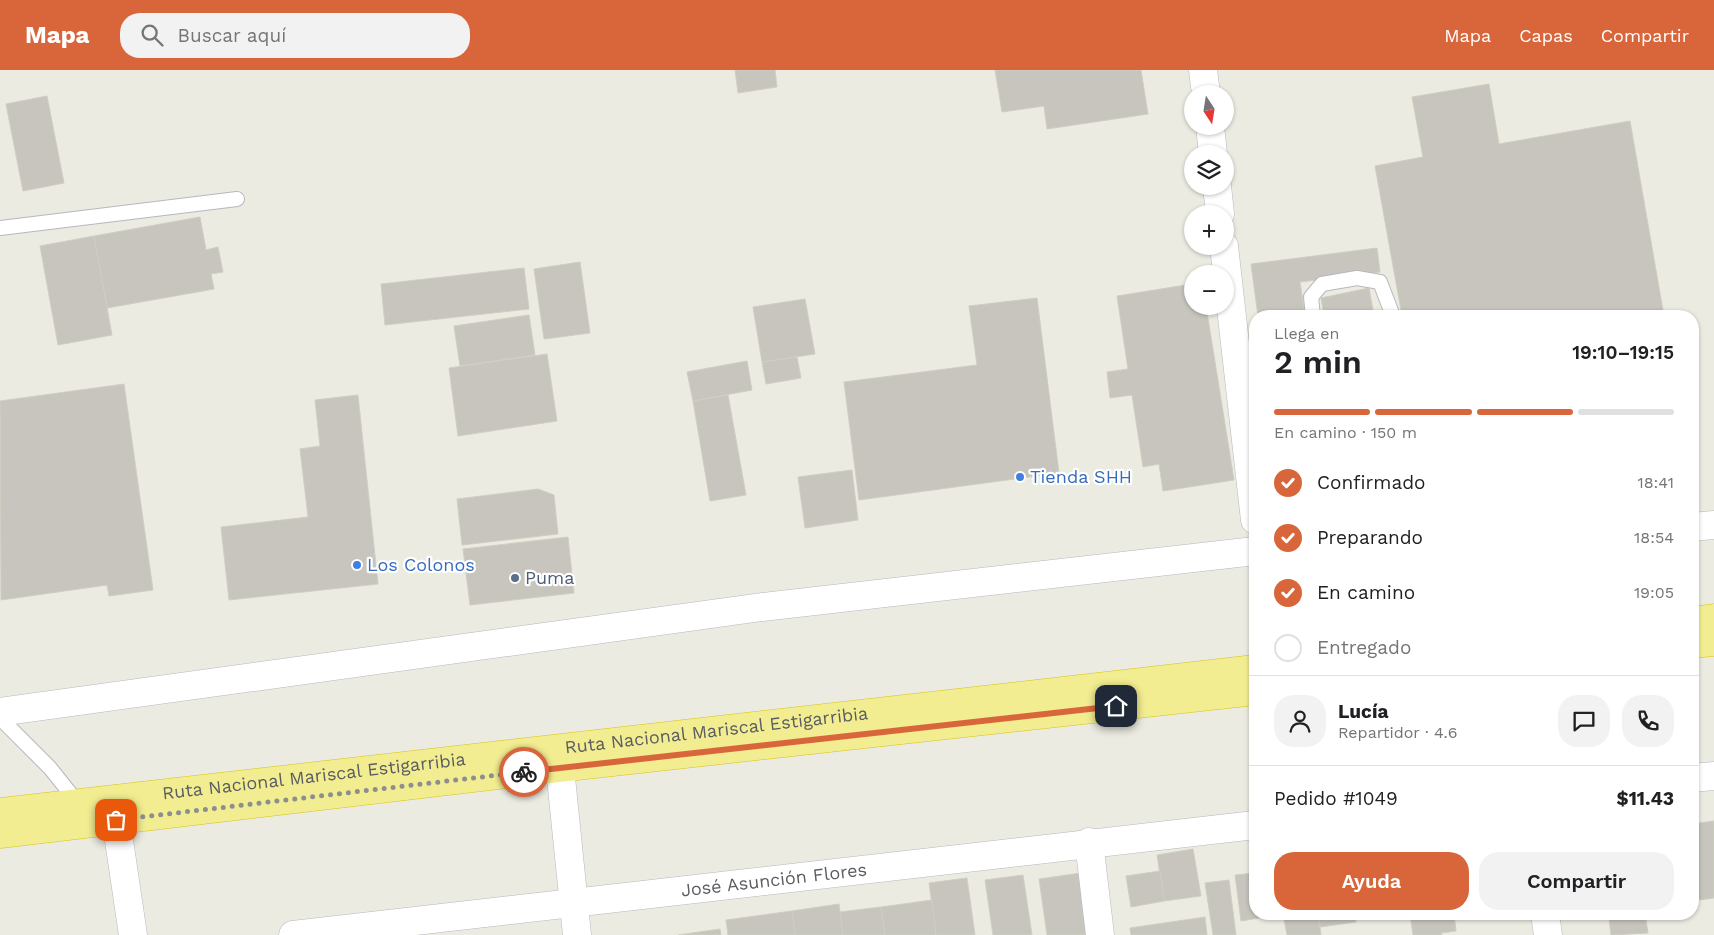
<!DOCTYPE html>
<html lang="es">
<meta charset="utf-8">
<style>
body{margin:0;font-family:"Work Sans",sans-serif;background:#f2f2f2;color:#202124;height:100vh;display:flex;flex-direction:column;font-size:19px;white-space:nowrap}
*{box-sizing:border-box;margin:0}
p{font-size:16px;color:#757577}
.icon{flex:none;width:28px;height:28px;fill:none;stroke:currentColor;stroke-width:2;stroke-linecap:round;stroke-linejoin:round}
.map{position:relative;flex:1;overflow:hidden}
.details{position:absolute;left:1249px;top:240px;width:450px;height:610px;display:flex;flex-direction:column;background:#fff;border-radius:20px;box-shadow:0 1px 4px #0004}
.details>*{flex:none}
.needle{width:32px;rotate:168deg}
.controls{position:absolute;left:1184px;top:15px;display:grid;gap:10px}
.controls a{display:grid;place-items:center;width:50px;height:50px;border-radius:50%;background:#fff;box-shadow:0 1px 4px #0004;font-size:25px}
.pin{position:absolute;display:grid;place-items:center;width:42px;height:42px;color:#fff;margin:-21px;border-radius:10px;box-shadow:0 2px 8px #0006}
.courier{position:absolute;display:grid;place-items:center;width:50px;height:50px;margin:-25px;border:4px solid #d9663a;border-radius:50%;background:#fff;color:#222;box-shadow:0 1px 6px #0007}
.head em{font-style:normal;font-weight:600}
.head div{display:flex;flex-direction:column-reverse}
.head{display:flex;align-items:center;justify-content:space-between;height:85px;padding:0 25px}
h1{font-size:32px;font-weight:600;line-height:38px}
.bar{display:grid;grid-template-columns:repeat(4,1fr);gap:8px 5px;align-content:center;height:60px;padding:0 25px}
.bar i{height:6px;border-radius:4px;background:#e0e0e0}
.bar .active{background:#d9663a}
.bar p{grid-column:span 4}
.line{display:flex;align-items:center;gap:12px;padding:0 25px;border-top:1px solid #e0e0e0}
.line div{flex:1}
.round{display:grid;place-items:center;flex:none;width:52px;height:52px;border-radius:20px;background:#f2f2f2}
ol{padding:0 25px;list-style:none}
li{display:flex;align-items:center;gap:15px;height:55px}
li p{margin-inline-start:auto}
li .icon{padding:5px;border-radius:50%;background:#d9663a;color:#fff;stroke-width:4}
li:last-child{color:#757577}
li i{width:28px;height:28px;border:2px solid #e0e0e0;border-radius:50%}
.button{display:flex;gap:10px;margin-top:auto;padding:10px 25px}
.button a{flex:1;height:58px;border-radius:20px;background:#d9663a;color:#fff;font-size:20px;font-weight:600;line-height:58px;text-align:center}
.button a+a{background:#f2f2f2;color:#202124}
header{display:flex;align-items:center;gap:30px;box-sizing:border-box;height:70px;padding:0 25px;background:#d9663a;color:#fff}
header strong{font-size:24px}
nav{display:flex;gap:28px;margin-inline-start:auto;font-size:18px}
.search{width:350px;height:45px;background:#f2f2f2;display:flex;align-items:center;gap:12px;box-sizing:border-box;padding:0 18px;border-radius:20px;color:#757577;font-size:19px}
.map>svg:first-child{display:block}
</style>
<header>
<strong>Mapa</strong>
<div class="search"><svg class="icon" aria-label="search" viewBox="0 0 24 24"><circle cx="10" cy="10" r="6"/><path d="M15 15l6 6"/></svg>Buscar aquí</div>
<nav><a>Mapa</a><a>Capas</a><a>Compartir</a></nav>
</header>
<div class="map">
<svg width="1714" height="865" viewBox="0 0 1714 865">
<rect width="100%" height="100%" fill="#ebebe2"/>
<g fill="#c7c5be" stroke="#cfcec1">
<path d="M735,0h40l2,17 -39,6z"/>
<path d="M995,0h146l7,44 -101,15 -3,-23 -42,6z"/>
<path d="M1489,14l10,60 131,-23 34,195h-262l-27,-150 48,-9 -11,-60z"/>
<path d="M47,26l17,87 -41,8 -17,-87z"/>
<path d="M200,147l6,33 12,-3 5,25 -12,2 3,15 -107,19 -13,-72z"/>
<path d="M94,166l18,99 -54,10 -18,-99z"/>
<path d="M1377,178l3,24 -80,10 5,34h-47l-7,-52z"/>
<path d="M580,192l10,71 -46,6 -10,-70z"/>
<path d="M524,198l5,41 -144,16 -4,-41z"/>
<path d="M1192,214v22h14l28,174 -71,11 -4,-27 -16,3 -11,-72 -22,3 -3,-26 21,-3 -11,-73z"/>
<path d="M1369,218l5,28h-50l-3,-18z"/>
<path d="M1037,228l22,175 -200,27 -15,-118 133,-17 -8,-59z"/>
<path d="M805,229l10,55 -53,8 -9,-55z"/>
<path d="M529,245l6,40 -75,11 -6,-40z"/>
<path d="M547,284l10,67 -99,15 -9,-68z"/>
<path d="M797,287l4,21 -35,6 -4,-22z"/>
<path d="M747,291l5,29 -59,11 -6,-29z"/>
<path d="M124,314l29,206 -44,6 -2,-11 -106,15 -1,-199z"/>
<path d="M358,325l20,189 -149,16 -8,-73 87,-10 -8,-68 20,-3 -5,-46z"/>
<path d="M728,325l18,100 -36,6 -17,-100z"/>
<path d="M852,400l6,50 -53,8 -7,-51z"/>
<path d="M538,419l16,6 4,39 -96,11 -5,-46z"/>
<path d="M568,467l6,56 -104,12 -7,-56z"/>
<path d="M1714,751v77l-15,2 -4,-24h-3v-52z"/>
<path d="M1193,779l8,47 -37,5 -7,-46z"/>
<path d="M1160,801l4,30 -33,6 -5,-31z"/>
<path d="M1081,803l6,62h-40l-8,-56z"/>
<path d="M1255,803v41h10v3l-24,4 -6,-46z"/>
<path d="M1023,805l9,60h-39l-8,-55z"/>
<path d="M967,808l8,57h-39l-7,-52z"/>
<path d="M1229,810l7,55h-23l-8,-52z"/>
<path d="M932,830l4,35h-51l-4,-28z"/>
<path d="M839,834l4,31h-48l-3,-24z"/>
<path d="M881,837l4,28h-42l-3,-23z"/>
<path d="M792,841l3,24h-67l-2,-15z"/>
<path d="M1283,844h35l3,21h-34z"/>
<path d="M1318,844h37l1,8 -36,5z"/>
<path d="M1410,844h44l2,17 -15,2 1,2h-29z"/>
<path d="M1645,844l3,19 -37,2 -2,-17z"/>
<path d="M1205,847l2,18h-76l-1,-7z"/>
<path d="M720,859l1,6h-43z"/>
</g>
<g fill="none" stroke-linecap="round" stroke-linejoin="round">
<g stroke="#b7b8bd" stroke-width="16">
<g id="lane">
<path d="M0,158l237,-29"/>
<path d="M1313,246l-2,-19 11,-13 35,-6 23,4 13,34"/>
<path d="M0,648l50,50 28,35"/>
</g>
</g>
<g stroke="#b7b8bd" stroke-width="29">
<g id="street">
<path d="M1203,0l3,24"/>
<path d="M1210,56l3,28"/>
<path d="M1217,116l3,28"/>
<path d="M1224,176l31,274"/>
<path d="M1692,457l22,-2"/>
<path d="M0,642l762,-105 493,-56"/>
<path d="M560,698l17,167"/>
<path d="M1692,708l22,-2"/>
<path d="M116,750l17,115"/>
<path d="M1089,772l11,93"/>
<path d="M1545,844l3,21"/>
<path id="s1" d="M293,865l962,-110"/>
</g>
</g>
<g stroke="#d9c214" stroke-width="29">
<g id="highway">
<path d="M1692,551l22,-3"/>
<path d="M1692,574l22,-2"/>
<path id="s2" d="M0,742l1255,-143"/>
<path d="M0,764l549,-65 706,-78"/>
</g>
</g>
<use href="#lane" stroke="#fff" stroke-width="14"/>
<use href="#street" stroke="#fff" stroke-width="28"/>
<use href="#highway" stroke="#f3ed91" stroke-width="28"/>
</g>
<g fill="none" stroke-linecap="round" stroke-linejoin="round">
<path stroke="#8d8e8e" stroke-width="5" stroke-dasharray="0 9" d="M116,750l408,-48"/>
<path stroke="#d9663a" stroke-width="6" d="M524,702l592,-66"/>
</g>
<g fill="#3f7fe0" stroke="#fff" stroke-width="2">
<circle cx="1020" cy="407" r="5"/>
<circle cx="357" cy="495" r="5"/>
</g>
<circle fill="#5c6f8a" stroke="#fff" stroke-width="2" cx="515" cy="508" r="5"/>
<g text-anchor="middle" stroke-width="4.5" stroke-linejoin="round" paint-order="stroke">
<g font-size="18" fill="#366cbe" stroke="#fff" text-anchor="start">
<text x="1030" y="413">Tienda SHH</text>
<text x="367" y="501">Los Colonos</text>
</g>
<g font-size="18" fill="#4e5e75" stroke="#fff" text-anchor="start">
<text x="525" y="514">Puma</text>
</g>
<g font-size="18" fill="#5a5c61" stroke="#fff">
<text dy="6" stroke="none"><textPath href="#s2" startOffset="721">Ruta Nacional Mariscal Estigarribia</textPath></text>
<text dy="6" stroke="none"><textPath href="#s2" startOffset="316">Ruta Nacional Mariscal Estigarribia</textPath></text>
<text dy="6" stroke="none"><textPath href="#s1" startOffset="484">José Asunción Flores</textPath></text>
</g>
</g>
</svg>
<div class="controls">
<a><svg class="needle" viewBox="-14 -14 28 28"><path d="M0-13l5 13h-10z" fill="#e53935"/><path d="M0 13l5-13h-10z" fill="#757577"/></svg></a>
<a><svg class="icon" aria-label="layers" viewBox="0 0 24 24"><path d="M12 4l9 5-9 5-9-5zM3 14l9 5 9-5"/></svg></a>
<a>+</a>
<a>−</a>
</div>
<div class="pin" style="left:116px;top:750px;background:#ea580c"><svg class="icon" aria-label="bag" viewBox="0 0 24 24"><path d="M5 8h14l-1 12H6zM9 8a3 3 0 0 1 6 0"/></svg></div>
<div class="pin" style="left:1116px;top:636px;background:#1f2937"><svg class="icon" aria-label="home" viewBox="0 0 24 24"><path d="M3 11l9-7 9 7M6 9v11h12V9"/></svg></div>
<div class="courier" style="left:524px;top:702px"><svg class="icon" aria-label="bike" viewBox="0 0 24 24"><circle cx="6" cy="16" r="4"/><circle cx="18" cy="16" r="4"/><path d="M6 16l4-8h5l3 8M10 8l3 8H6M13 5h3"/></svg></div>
<section class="details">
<div class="head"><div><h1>2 min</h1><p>Llega en</p></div><em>19:10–19:15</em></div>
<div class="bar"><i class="active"></i><i class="active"></i><i class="active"></i><i></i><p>En camino · 150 m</p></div>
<ol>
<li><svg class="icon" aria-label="check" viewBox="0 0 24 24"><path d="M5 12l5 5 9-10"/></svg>Confirmado<p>18:41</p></li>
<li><svg class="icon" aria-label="check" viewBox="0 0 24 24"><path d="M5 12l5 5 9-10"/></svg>Preparando<p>18:54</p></li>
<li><svg class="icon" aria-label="check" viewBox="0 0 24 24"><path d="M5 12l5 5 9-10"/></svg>En camino<p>19:05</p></li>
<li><i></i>Entregado</li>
</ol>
<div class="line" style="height:90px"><a class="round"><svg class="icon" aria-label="person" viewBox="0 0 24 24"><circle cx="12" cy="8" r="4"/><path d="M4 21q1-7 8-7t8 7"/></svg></a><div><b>Lucía</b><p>Repartidor · 4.6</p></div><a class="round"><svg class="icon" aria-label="chat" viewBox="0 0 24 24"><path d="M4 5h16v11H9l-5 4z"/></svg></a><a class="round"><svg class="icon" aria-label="phone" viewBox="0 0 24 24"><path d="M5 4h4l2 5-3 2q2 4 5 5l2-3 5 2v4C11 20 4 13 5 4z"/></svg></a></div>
<div class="line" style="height:65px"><div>Pedido #1049</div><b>$11.43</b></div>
<div class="button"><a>Ayuda</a><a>Compartir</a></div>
</section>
</div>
